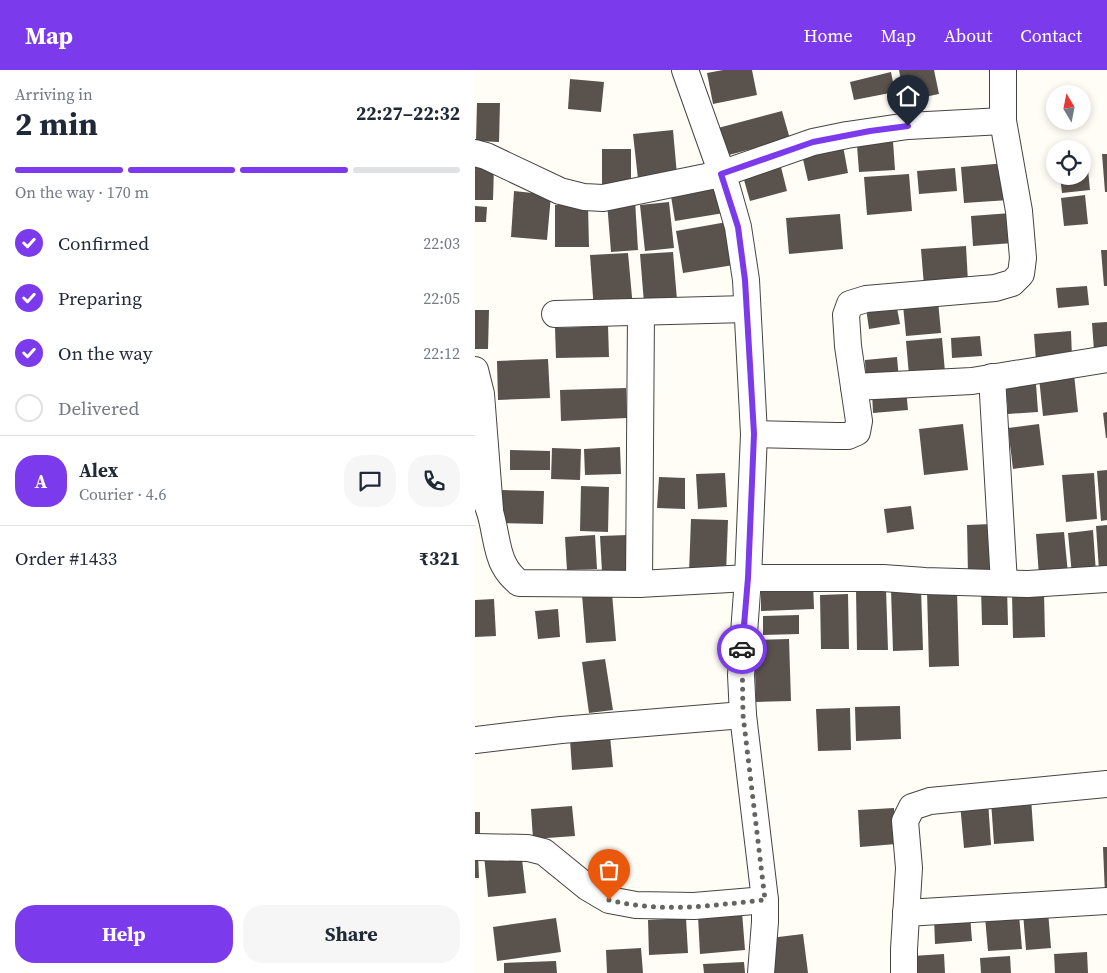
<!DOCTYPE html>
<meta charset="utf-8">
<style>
body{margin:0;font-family:"Source Serif 4",serif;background:#f6f6f7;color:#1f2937;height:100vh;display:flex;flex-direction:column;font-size:19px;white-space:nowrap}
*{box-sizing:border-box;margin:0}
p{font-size:16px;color:#747a83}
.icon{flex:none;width:28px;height:28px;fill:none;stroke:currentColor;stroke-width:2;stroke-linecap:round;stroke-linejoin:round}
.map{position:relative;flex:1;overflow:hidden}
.details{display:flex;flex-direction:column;background:#fff;width:475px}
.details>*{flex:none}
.needle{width:32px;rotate:350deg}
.fabs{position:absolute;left:571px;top:15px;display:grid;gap:10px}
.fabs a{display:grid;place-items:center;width:45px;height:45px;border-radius:50%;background:#fff;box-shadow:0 2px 8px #0003;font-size:25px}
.pin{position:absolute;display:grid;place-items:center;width:42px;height:42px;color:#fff;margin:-51px -21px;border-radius:50% 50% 50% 0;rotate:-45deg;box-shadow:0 0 5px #0007}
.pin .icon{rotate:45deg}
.courier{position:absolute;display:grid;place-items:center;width:50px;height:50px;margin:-25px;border:4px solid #7c3aed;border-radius:50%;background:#fff;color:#222;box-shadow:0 1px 6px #0007}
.overview em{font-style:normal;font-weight:700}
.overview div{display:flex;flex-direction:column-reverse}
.overview{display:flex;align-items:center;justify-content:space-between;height:85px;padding:0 15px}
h1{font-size:32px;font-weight:700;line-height:38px}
.bar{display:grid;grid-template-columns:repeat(4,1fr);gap:8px 5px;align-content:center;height:60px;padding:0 15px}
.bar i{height:6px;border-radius:4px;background:#e0e1e3}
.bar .active{background:#7c3aed}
.bar p{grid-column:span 4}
.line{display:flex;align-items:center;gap:12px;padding:0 15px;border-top:1px solid #e0e1e3}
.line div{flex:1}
.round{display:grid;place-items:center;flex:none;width:52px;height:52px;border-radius:20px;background:#f6f6f7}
ol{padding:0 15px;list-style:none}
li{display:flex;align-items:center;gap:15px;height:55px}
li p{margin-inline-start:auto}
li .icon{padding:5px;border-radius:50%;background:#7c3aed;color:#fff;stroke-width:4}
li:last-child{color:#747a83}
li i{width:28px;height:28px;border:2px solid #e0e1e3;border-radius:50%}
.primary-button{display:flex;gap:10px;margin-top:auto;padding:10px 15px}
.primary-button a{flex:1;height:58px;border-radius:20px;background:#7c3aed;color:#fff;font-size:20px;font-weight:700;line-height:58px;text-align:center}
.primary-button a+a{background:#f6f6f7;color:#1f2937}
header{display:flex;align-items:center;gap:30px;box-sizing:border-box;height:70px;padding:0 25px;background:#7c3aed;color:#fff}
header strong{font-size:24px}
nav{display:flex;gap:28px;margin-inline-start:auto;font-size:18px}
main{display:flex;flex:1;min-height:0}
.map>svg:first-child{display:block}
</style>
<header>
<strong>Map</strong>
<nav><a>Home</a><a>Map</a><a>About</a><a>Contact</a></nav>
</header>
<main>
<section class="details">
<div class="overview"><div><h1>2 min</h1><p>Arriving in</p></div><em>22:27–22:32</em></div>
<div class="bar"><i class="active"></i><i class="active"></i><i class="active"></i><i></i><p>On the way · 170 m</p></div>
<ol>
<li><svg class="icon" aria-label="check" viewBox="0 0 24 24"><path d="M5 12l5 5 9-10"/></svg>Confirmed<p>22:03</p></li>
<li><svg class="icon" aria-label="check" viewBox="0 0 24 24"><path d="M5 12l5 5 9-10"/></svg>Preparing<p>22:05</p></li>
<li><svg class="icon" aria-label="check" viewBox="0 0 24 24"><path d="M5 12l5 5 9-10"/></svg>On the way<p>22:12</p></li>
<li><i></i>Delivered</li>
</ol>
<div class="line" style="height:90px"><b class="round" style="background:#7c3aed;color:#fff">A</b><div><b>Alex</b><p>Courier · 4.6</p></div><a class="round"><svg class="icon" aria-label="chat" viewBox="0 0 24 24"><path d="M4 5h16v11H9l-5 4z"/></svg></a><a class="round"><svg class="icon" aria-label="phone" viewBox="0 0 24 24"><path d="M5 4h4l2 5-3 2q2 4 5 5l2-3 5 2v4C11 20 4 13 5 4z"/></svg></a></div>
<div class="line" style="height:65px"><div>Order #1433</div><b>₹321</b></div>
<div class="primary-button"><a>Help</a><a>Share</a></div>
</section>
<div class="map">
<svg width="632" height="903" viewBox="0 0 632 903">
<rect width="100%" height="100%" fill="#fffdf5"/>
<g fill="#5a524d">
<path d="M248,0h29l5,25 -44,9 -6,-31z"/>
<path d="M424,0h35l5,24 -34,7z"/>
<path d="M416,2l4,20 -41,8 -4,-18z"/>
<path d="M95,9l34,3 -3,30 -33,-3z"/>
<path d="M2,33h23l-1,39 -23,-1z"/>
<path d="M307,41l8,28 -65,17 -7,-28z"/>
<path d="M198,60l4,45 -39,4 -5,-45z"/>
<path d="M418,71l2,29 -36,2 -2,-27z"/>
<path d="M368,76l5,27 -40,8 -6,-26z"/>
<rect x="127" y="79" width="29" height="36"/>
<path d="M627,84h5v38h-2z"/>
<path d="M612,89l3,31 -28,3 -2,-17h23v-16z"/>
<path d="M305,93l7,28 -37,10 -8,-28z"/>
<path d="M531,93l3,37 -45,3 -3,-36z"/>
<path d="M0,95l19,1 -1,34h-18z"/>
<path d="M480,98l2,23 -38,3 -2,-23z"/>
<path d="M434,104l3,37 -45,4 -3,-38z"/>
<path d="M243,111l6,32 -49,8 -5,-31z"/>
<path d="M39,121l37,4 -4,45 -36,-3z"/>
<path d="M610,125l3,29 -24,2 -3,-28z"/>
<path d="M160,130l3,50 -27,2 -4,-50z"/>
<path d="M194,132l5,46 -29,3 -5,-46z"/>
<path d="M80,135h33l1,42h-34z"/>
<path d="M0,136l12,1 -1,15h-11z"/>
<path d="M536,143l2,30 -40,3 -2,-30z"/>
<path d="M365,144l3,35 -54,5 -3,-36z"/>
<path d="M252,152l7,43 -51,8 -7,-42z"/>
<path d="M491,176l2,36 -44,4 -3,-37z"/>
<path d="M626,180h6v36h-3z"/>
<path d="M198,182l4,48 -33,3 -4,-49z"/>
<path d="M153,183l5,55 -39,3 -4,-56z"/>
<path d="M612,216l2,19 -31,3 -2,-20z"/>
<path d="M463,231l3,32 -35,3 -3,-31z"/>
<path d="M421,233l4,21 -31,5 -3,-21z"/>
<path d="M0,240h14l-1,39h-13z"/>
<path d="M632,252v28l-13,1 -2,-28z"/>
<path d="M133,256l1,31 -53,1 -1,-30z"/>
<path d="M596,261l1,27 -36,3 -2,-27z"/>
<path d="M505,266l2,20 -30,2 -1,-20z"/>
<path d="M467,268l3,34 -36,3 -3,-34z"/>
<path d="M422,287l2,23 -33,2 -1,-22z"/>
<path d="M73,289l2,39 -52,2 -1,-39z"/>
<path d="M599,304l4,38 -35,4 -4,-38z"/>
<path d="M561,314l2,28 -30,2 -2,-28z"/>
<path d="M151,318l1,30 -66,3 -1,-31z"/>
<path d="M431,319l2,21 -35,3 -1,-22z"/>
<path d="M632,342v26h-1l-3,-25z"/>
<path d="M488,354l5,46 -44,5 -5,-46z"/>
<path d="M564,354l5,41 -31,4 -5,-41z"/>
<path d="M145,377l1,27 -36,1 -1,-26z"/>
<path d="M77,378l29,1 -1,31 -29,-1z"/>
<path d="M35,380l40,1v19h-40z"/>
<path d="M632,400v50l-6,1 -4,-50z"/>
<path d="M250,403l2,34 -29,2 -2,-35z"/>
<path d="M619,403l3,46 -31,3 -4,-47z"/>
<path d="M184,407l26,1v31l-28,-1z"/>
<path d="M106,416l28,1 -1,45 -28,-1z"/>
<path d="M26,420l43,1 -1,33 -43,-1z"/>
<path d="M436,436l3,23 -27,4 -3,-24z"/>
<path d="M216,449l37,1 -2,54 -37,-1z"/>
<path d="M517,454l2,49 -26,1 -1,-49z"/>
<path d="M632,455v45h-8l-3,-44z"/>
<path d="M618,460l3,43 -24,2 -4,-42z"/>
<path d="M589,462l4,42 -29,2 -3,-42z"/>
<path d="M120,465l2,34 -30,1 -2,-33z"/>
<path d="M153,465l1,36 -27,1 -2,-36z"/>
<path d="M338,512l1,27 -53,2v-27z"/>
<path d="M506,518h26l1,37h-26z"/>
<path d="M411,519l2,61h-31l-1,-60z"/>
<path d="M446,519l2,61 -30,1 -2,-61z"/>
<path d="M452,520h30l2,76 -30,1z"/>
<path d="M569,522l1,45 -32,1 -1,-45z"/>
<path d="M137,523l4,48 -30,2 -4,-48z"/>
<path d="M373,524l1,55h-28l-1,-54z"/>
<path d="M19,529l2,37 -21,1v-37z"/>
<path d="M83,539l2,28 -22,2 -3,-28z"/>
<path d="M324,545v19l-36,1v-19z"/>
<path d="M314,569l2,62 -35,1 -2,-62z"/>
<path d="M130,589l8,51 -24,3 -7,-51z"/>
<path d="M425,636l1,33 -45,2 -1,-34z"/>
<path d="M375,638l1,42 -33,1 -2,-42z"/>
<path d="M135,666l3,31 -41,3 -2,-31z"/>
<path d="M556,728l3,43 -40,3 -3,-43z"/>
<path d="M513,731l3,44 -27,3 -4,-45z"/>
<path d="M97,736l3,30 -42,3 -2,-30z"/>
<path d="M419,738l2,36 -36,3 -2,-37z"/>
<rect x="0" y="742" width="5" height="32"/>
<path d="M628,777h4v47h-2z"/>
<path d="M46,781l5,42 -38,4 -4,-42z"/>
<path d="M0,785h3l1,23h-4z"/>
<path d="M573,841l3,37 -25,2 -3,-37z"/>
<path d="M267,842l3,38 -45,4 -2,-38z"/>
<path d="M495,845l2,26 -37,3 -1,-26z"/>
<path d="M544,845l3,34 -34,2 -3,-34z"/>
<path d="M81,848l5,34 -64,9 -4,-34z"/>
<path d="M211,848l2,35 -39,2 -1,-35z"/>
<path d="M328,864l5,39h-33l-5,-35z"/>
<path d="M166,878l2,25h-36l-1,-23z"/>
<path d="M612,882l1,21h-33l-1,-19z"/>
<path d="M469,884l1,19h-32l-1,-17z"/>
<path d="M535,886l1,17h-30l-1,-15z"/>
<path d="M81,891l1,12h-53v-10z"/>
<path d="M269,892l1,11h-41l-1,-9z"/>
</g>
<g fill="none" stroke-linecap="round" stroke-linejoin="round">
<g stroke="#444" stroke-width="28">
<g id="minor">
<path d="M0,83l11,3 74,35 24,6 19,1 118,-24 92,-32 34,-7 61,-9 95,-5v-51"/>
<path d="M80,244l192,-5"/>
<path d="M0,300l6,24 9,116"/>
<path d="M517,307l12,206"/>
<path d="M379,317l118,-6 135,-22"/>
<path d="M279,364l82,2h12l9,-4 2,-11 -11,-75 -2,-31 4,-11 16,-5 129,-11 17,-5 9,-9 2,-16 -4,-47 -16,-90"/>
<path d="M0,419c22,15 17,55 29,76 4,8 9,13 15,18l120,1 109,-6 6,-144 -8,-154 -8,-53 -11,-39 -42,-118"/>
<path d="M164,514l2,-272"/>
<path d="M0,670l86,-10 182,-15"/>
<path d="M0,777l53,1 16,4 43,35 22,13 27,5 58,1 71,-6"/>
<path d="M431,843l201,-12"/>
<path d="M286,903l4,-51v-22l-22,-185 -2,-40 7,-97h135l42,3 103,3 79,-5"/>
<path d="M429,903v-24l5,-81 -4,-47 7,-14 18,-6 177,-17"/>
</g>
</g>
<use href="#minor" stroke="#fff" stroke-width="26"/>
</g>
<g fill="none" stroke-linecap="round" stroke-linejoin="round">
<path stroke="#646461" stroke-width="5" stroke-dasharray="0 9" d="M134,830c9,2 18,4 27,5 43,6 86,-1 129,-5l-22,-185 -1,-66"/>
<path stroke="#7c3aed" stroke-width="6" d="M267,579l6,-71 6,-144 -9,-154 -7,-53 -17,-53 92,-32 57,-11 38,-5"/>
</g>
</svg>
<div class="fabs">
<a><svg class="needle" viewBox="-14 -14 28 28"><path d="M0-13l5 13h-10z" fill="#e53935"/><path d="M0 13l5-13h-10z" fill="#747a83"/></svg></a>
<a><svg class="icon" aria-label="locate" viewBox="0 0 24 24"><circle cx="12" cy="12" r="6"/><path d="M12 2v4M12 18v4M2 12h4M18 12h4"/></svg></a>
</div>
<div class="pin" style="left:134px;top:830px;background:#ea580c"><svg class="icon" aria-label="bag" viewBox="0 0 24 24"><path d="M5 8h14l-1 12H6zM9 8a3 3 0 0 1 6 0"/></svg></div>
<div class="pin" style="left:433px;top:56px;background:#1f2937"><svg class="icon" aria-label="home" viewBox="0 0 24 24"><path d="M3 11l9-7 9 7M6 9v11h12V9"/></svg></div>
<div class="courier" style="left:267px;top:579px"><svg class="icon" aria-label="car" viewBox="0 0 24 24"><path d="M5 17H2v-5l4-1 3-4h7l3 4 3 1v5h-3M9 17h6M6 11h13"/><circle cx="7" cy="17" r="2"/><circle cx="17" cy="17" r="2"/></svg></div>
</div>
</main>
